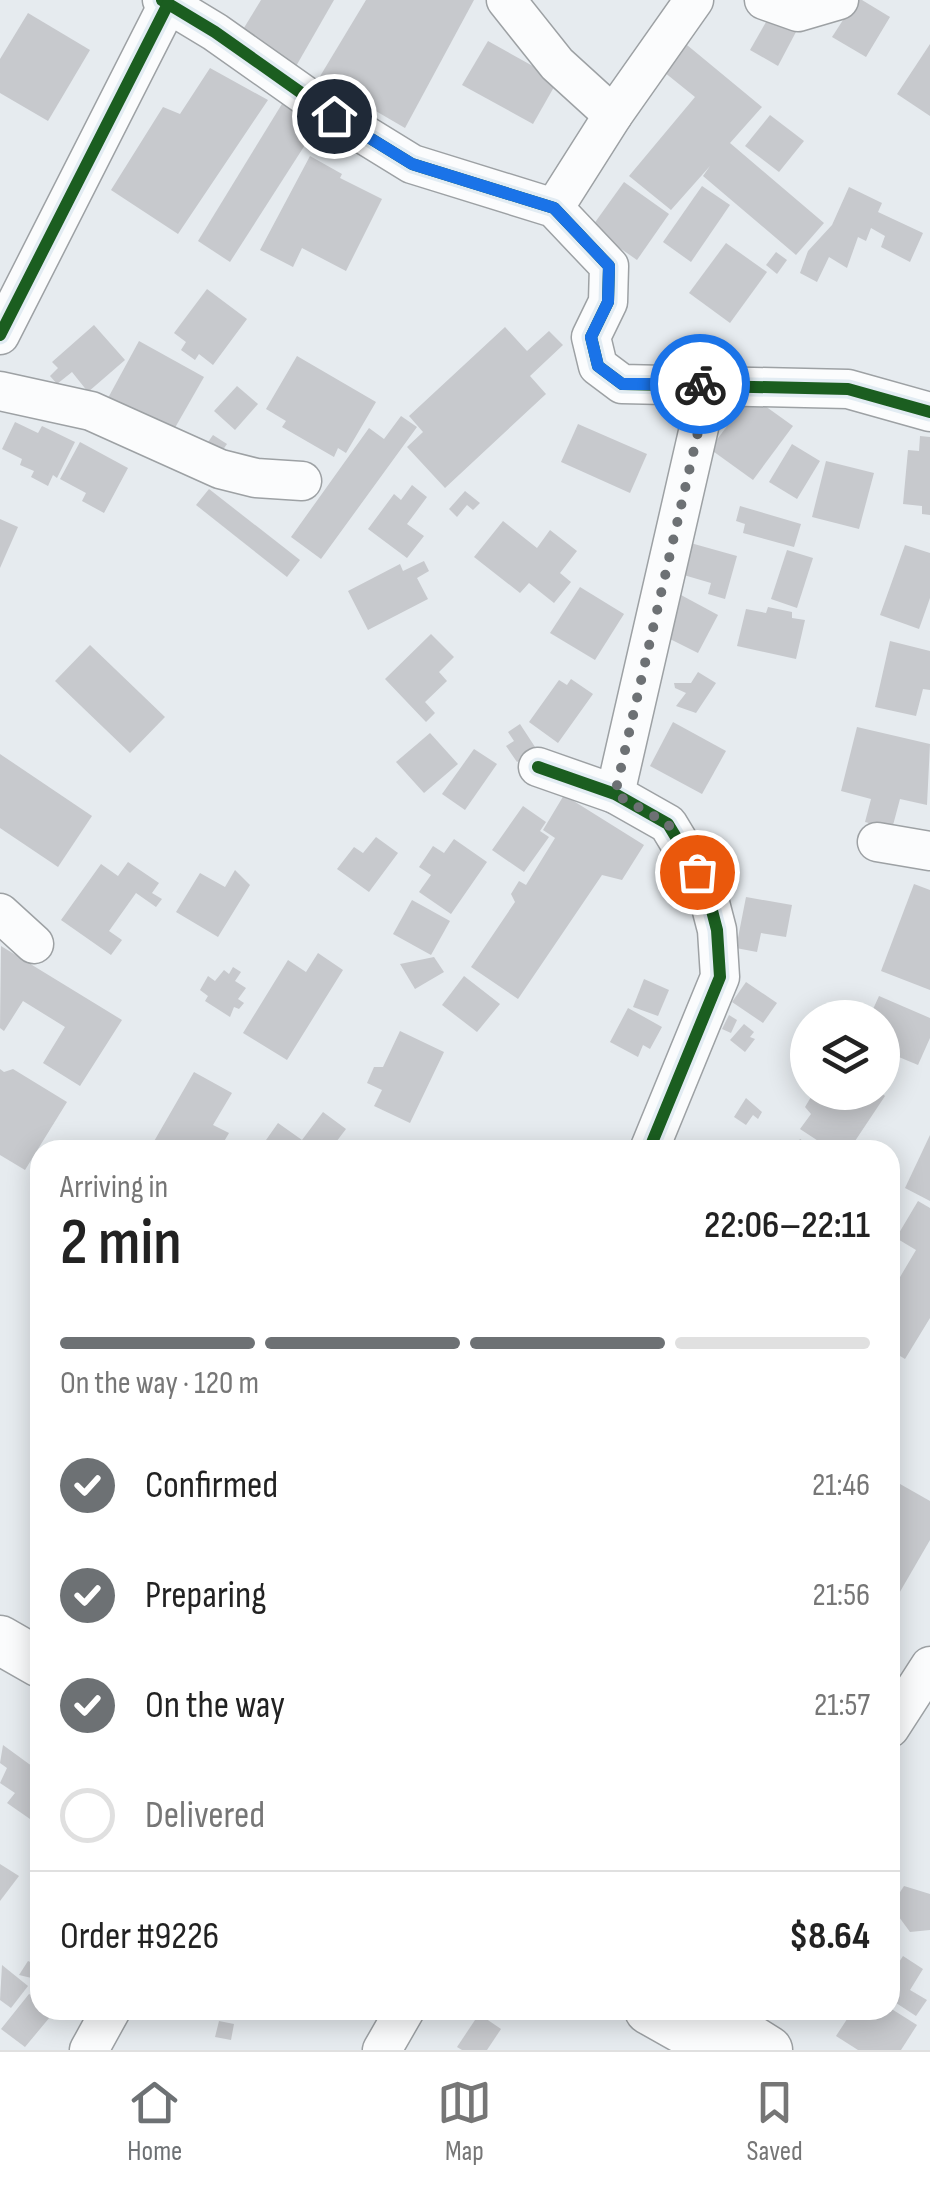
<!DOCTYPE html>
<meta charset="utf-8">
<style>
body{margin:0;font-family:"Sofia Sans Condensed",sans-serif;background:#f2f2f2;color:#222;height:100vh;display:flex;flex-direction:column;font-size:38px;white-space:nowrap}
*{box-sizing:border-box;margin:0}
p{font-size:32px;color:#767676}
.icon{flex:none;width:55px;height:55px;fill:none;stroke:currentColor;stroke-width:2;stroke-linecap:round;stroke-linejoin:round}
.map{position:relative;flex:1;overflow:hidden}
.details{position:absolute;left:30px;top:1140px;width:870px;height:880px;display:flex;flex-direction:column;background:#fff;border-radius:30px;box-shadow:0 5px 25px #0003}
.details>*{flex:none}
.controls{position:absolute;left:790px;top:1000px;display:grid;gap:20px}
.controls a{display:grid;place-items:center;width:110px;height:110px;border-radius:50%;background:#fff;box-shadow:0 5px 25px #0003;font-size:50px}
.pin{position:absolute;display:grid;place-items:center;width:85px;height:85px;color:#fff;margin:-42px;border:5px solid #fff;border-radius:50%;box-shadow:0 2px 10px #0007}
.courier{position:absolute;display:grid;place-items:center;width:100px;height:100px;margin:-50px;border:8px solid #1a73e8;border-radius:50%;background:#fff;color:#222;box-shadow:0 2px 12px #0007}
.head em{font-style:normal;font-weight:600}
.head div{display:flex;flex-direction:column-reverse}
.head{display:flex;align-items:center;justify-content:space-between;height:170px;padding:0 30px}
h1{font-size:65px;font-weight:600;line-height:75px}
.bar{display:grid;grid-template-columns:repeat(4,1fr);gap:15px 10px;align-content:center;height:120px;padding:0 30px}
.bar i{height:12px;border-radius:8px;background:#e0e0e0}
.bar .on{background:#6d7174}
.bar p{grid-column:span 4}
.line{display:flex;align-items:center;gap:25px;padding:0 30px;border-top:2px solid #e0e0e0}
.line div{flex:1}
ol{padding:0 30px;list-style:none}
li{display:flex;align-items:center;gap:30px;height:110px}
li p{margin-inline-start:auto}
li .icon{padding:10px;border-radius:50%;background:#6d7174;color:#fff;stroke-width:4}
li:last-child{color:#767676}
li i{width:55px;height:55px;border:5px solid #e0e0e0;border-radius:50%}
.dock{display:flex;justify-content:space-around;align-items:center;height:140px;border-top:2px solid #e0e0e0;background:#fff;font-size:28px;color:#767676}
.dock a{display:grid;justify-items:center;gap:5px}
.dock .on{color:#6d7174}
.map>svg:first-child{display:block}
</style>
<div class="map">
<svg width="930" height="2050" viewBox="0 0 930 2050">
<rect width="100%" height="100%" fill="#e6ebef"/>
<g fill="#c7c9cd">
<path d="M261,0h73l-39,68 -56,-32z"/>
<path d="M366,0h108l-69,128 -86,-50z"/>
<path d="M856,0h6l28,17 -24,40 -34,-20z"/>
<path d="M28,13l62,37 -42,71 -48,-28v-34z"/>
<path d="M770,15l27,15 -19,36 -28,-16z"/>
<path d="M488,41l70,39 -25,44 -71,-39z"/>
<path d="M930,44v72l-33,-22z"/>
<path d="M687,45l75,62 -32,36 94,80 -28,32 -93,-79 7,-10 -39,44 -42,-34 66,-79 -31,-25z"/>
<path d="M210,68l58,32 -90,134 -67,-44 52,-83 17,7z"/>
<path d="M285,99l36,21 -91,142 -32,-21z"/>
<path d="M770,115l34,26 -25,31 -34,-26z"/>
<path d="M310,156l32,18 -2,4 42,21 -36,72 -44,-23 -9,19 -33,-17z"/>
<path d="M624,182l45,32 -32,46 -46,-32z"/>
<path d="M702,186l28,19 -39,57 -28,-20z"/>
<path d="M849,187l33,16 -4,9 45,21 -13,29 -29,-15 4,-11 -14,-8 -5,13 -8,-4 -11,31 -18,-11 -12,25 -17,-9 8,-22 24,-26z"/>
<path d="M726,243l41,29 -37,51 -41,-30z"/>
<path d="M776,252l11,8 -10,14 -11,-9z"/>
<path d="M207,289l40,30 -34,46 -14,-11 -4,6 -14,-10 5,-8 -12,-9z"/>
<path d="M94,325l31,35 -37,32 -16,-20 -15,12 -7,-8 8,-8 -6,-6z"/>
<path d="M505,327l22,24 22,-20 14,14 -33,31 16,18 -101,94 -38,-41 16,-15 -14,-16z"/>
<path d="M139,341l65,36 -32,56 -64,-35z"/>
<path d="M297,356l79,46 -30,51 -8,-5 -4,9 -52,-30 4,-6 -20,-12z"/>
<path d="M237,386l21,18 -23,26 -21,-19z"/>
<path d="M750,395l43,31 -40,54 -43,-31z"/>
<path d="M401,416l16,11 -96,132 -30,-22 78,-109 15,11z"/>
<path d="M15,422l23,11 4,-7 33,16 -18,36 -4,-3 -5,11 -17,-9 3,-6 -14,-6 2,-6 -20,-10z"/>
<path d="M578,424l69,30 -17,39 -69,-31z"/>
<path d="M213,435l14,9 -12,17 -14,-9z"/>
<path d="M920,436l10,1v78l-8,-1v-8l-19,-2 5,-54 11,1z"/>
<path d="M80,442l48,26 -24,45 -22,-12 4,-8 -26,-14z"/>
<path d="M792,444l28,17 -23,38 -28,-17z"/>
<path d="M826,461l48,12 -15,56 -47,-12z"/>
<path d="M412,485l15,12 -20,27 17,12 -17,22 -39,-29 26,-35 7,6z"/>
<path d="M209,489l91,71 -13,17 -91,-72z"/>
<path d="M465,491l15,12 -7,7 -6,-5 -10,12 -8,-8z"/>
<path d="M740,506l61,18 -7,23 -51,-14 2,-9 -9,-3z"/>
<path d="M0,519l18,8 -18,41z"/>
<path d="M503,521l34,27 13,-18 27,21 -17,22 11,9 -17,21 -25,-20 -9,10 -46,-36z"/>
<path d="M687,542l50,14 -12,43 -17,-5 3,-11 -41,-12z"/>
<path d="M905,545l25,8v45l-11,31 -39,-14z"/>
<path d="M787,550l26,8 -16,50 -26,-9z"/>
<path d="M424,561l5,10 -12,7 11,21 -60,31 -20,-39 52,-27 3,7z"/>
<path d="M580,587l44,27 -29,46 -45,-27z"/>
<path d="M681,595l37,20 -20,38 -38,-19z"/>
<path d="M768,607l24,5v6l13,2 -9,39 -59,-13 9,-37 20,4z"/>
<path d="M431,634l23,23 -15,15 8,9 -22,21 10,11 -9,9 -41,-43z"/>
<path d="M890,641l40,10v39l-7,-1 -7,27 -41,-9z"/>
<path d="M90,645l75,72 -35,36 -75,-72z"/>
<path d="M698,672l18,11 -20,30 -20,-7 10,-13 -11,-5 -1,-5h17z"/>
<path d="M571,679l22,15 -35,49 -29,-21 30,-42 8,5z"/>
<path d="M673,722l53,29 -24,43 -52,-28z"/>
<path d="M520,724l17,26 -20,12 -11,-16 8,-5 -6,-9z"/>
<path d="M857,727l73,17 -3,61 -27,-6 -8,30 -27,-7 6,-23 -30,-8z"/>
<path d="M430,733l28,31 -34,29 -28,-31z"/>
<path d="M474,749l23,15 -32,46 -23,-16z"/>
<path d="M0,754l92,62 -34,51 -58,-39z"/>
<path d="M564,795l80,50 -22,35 -20,-5 -84,124 -47,-32 44,-65 -4,-8 8,-13 7,4 29,-47 -12,-8z"/>
<path d="M523,806l23,16 -6,9 9,6 -25,35 -32,-22z"/>
<path d="M376,837l22,16 -29,39 -32,-23 17,-22 9,6z"/>
<path d="M454,839l33,23 -36,52 -32,-22 12,-17 -12,-8 14,-21 11,7z"/>
<path d="M128,862l31,21 -7,10 10,6 -6,8 -20,-14 -27,38 13,9 -11,15 -50,-35 40,-56 17,12z"/>
<path d="M235,870l15,15 -32,52 -42,-25 24,-39 25,14z"/>
<path d="M914,884l16,6v100l-49,-19z"/>
<path d="M746,897l46,8 -6,32 -25,-4 -4,19 -21,-4z"/>
<path d="M412,900l38,21 -19,34 -38,-21z"/>
<path d="M1,946l121,74 -42,66 -37,-23 22,-36 -42,-26 -19,30 -4,-3z"/>
<path d="M318,953l25,17 -56,90 -44,-27 45,-73 18,12z"/>
<path d="M434,957l10,15 -29,17 -15,-25z"/>
<path d="M233,967l8,5 -6,9 11,7 -8,11 6,4 -5,6 -5,-2 -4,10 -25,-16 3,-5 -8,-6 8,-14 7,5 9,-11 5,4z"/>
<path d="M464,976l36,28 -23,28 -35,-27z"/>
<path d="M644,979l25,11 -11,26 -25,-9z"/>
<path d="M746,982l31,21 -14,20 -31,-21z"/>
<path d="M879,996l51,22v20l-12,27 -36,-15v-32h-13z"/>
<path d="M628,1008l34,19 -12,22 -7,-4 -5,12 -28,-15z"/>
<path d="M729,1015l8,5 -6,13 -9,-4z"/>
<path d="M744,1024l10,8 -4,5 5,2 -10,13 -15,-12z"/>
<path d="M400,1031l44,21 -34,71 -36,-17 8,-16 -15,-7 7,-16h9z"/>
<path d="M0,1069l4,3 9,-3 54,33 -42,68 -25,-15z"/>
<path d="M194,1072l38,21 -19,32 16,8 -10,17h-20l-10,-5 -3,5h-37z"/>
<path d="M814,1092h66l5,4 -36,54h-17l-32,-21 11,-15 -6,-7z"/>
<path d="M746,1098l16,14 -4,7 -5,-4 -7,10 -12,-8z"/>
<path d="M323,1112l23,17 -16,21h-71l19,-27 24,17z"/>
<path d="M930,1135v66l-25,-13z"/>
<path d="M800,1139l17,11h-24z"/>
<path d="M918,1201l12,7v110l-25,41 -15,-9v-56l26,-44 -20,-12z"/>
<path d="M893,1480l37,21v39l-40,69v-123z"/>
<path d="M3,1745l37,27v33l-10,14 -23,-16 8,-10 -15,-10 7,-15 -7,-5z"/>
<path d="M0,1864l19,12 -19,25z"/>
<path d="M904,1886l26,8v36l-20,2 -19,-26z"/>
<path d="M903,1956l20,13 -13,21 17,10 -11,16 -26,-17v-23z"/>
<path d="M28,1961l12,5v14l-21,-5z"/>
<path d="M2,1965l26,21 -17,22 -11,-8z"/>
<path d="M29,1994l11,5v11l10,7 -25,30 -24,-18z"/>
<path d="M890,2008l27,17 -16,25h-43l-22,-14 17,-26z"/>
<path d="M479,2014l22,15 -14,21h-25l-5,-3z"/>
<path d="M219,2021l15,3 -3,16 -16,-3z"/>
</g>
<g fill="none" stroke-linecap="round" stroke-linejoin="round">
<g stroke="#9da1a4" stroke-width="41">
<g id="minor">
<path d="M162,0l53,32 119,84 78,48 142,44 55,58 -1,36 -17,35 7,29 24,18 226,5 82,23"/>
<path d="M506,0l51,64 56,51"/>
<path d="M764,0l34,12 41,-12"/>
<path d="M554,208l59,-93 81,-115"/>
<path d="M0,335l168,-331"/>
<path d="M0,391l91,20 129,58 36,9 46,3"/>
<path d="M538,767l77,27 53,30 29,48 13,31 7,27 3,47 -71,173"/>
<path d="M615,794l94,-410"/>
<path d="M877,842l53,9"/>
<path d="M0,913l34,31"/>
<path d="M890,1728l40,-62"/>
<path d="M89,2050l22,-40"/>
<path d="M382,2050l23,-40"/>
</g>
</g>
<g stroke="#9da1a4" stroke-width="51">
<g id="major">
<path d="M0,1640l40,23"/>
<path d="M649,2010l71,40"/>
<path d="M704,2010l64,40"/>
</g>
</g>
<use href="#minor" stroke="#fbfcfd" stroke-width="38"/>
<use href="#major" stroke="#fbfcfd" stroke-width="48"/>
<g stroke="#e2ecf3" stroke-width="19">
<g id="cycleway">
<path d="M162,0l53,32 119,84 78,48 142,44 55,58 -1,36 -17,35 7,29 24,18 226,5 82,23"/>
<path d="M0,335l168,-331"/>
<path d="M538,767l77,27 53,30 29,48 13,31 7,27 3,47 -71,173"/>
</g>
</g>
<use href="#cycleway" stroke="#1b5e20" stroke-width="12"/>
</g>
<g fill="none" stroke-linecap="round" stroke-linejoin="round">
<path stroke="#6d7174" stroke-width="10" stroke-dasharray="0 18" d="M697,872l-29,-48 -53,-30 94,-410h-9"/>
<path stroke="#1a73e8" stroke-width="12" d="M334,116l78,48 142,44 55,58 -1,36 -17,35 7,29 24,18h78"/>
</g>
</svg>
<div class="controls">
<a><svg class="icon" aria-label="layers" viewBox="0 0 24 24"><path d="M12 4l9 5-9 5-9-5zM3 14l9 5 9-5"/></svg></a>
</div>
<div class="pin" style="left:697px;top:872px;background:#ea580c"><svg class="icon" aria-label="bag" viewBox="0 0 24 24"><path d="M5 8h14l-1 12H6zM9 8a3 3 0 0 1 6 0"/></svg></div>
<div class="pin" style="left:334px;top:116px;background:#1f2937"><svg class="icon" aria-label="home" viewBox="0 0 24 24"><path d="M3 11l9-7 9 7M6 9v11h12V9"/></svg></div>
<div class="courier" style="left:700px;top:384px"><svg class="icon" aria-label="bike" viewBox="0 0 24 24"><circle cx="6" cy="16" r="4"/><circle cx="18" cy="16" r="4"/><path d="M6 16l4-8h5l3 8M10 8l3 8H6M13 5h3"/></svg></div>
<section class="details">
<div class="head"><div><h1>2 min</h1><p>Arriving in</p></div><em>22:06–22:11</em></div>
<div class="bar"><i class="on"></i><i class="on"></i><i class="on"></i><i></i><p>On the way · 120 m</p></div>
<ol>
<li><svg class="icon" aria-label="check" viewBox="0 0 24 24"><path d="M5 12l5 5 9-10"/></svg>Confirmed<p>21:46</p></li>
<li><svg class="icon" aria-label="check" viewBox="0 0 24 24"><path d="M5 12l5 5 9-10"/></svg>Preparing<p>21:56</p></li>
<li><svg class="icon" aria-label="check" viewBox="0 0 24 24"><path d="M5 12l5 5 9-10"/></svg>On the way<p>21:57</p></li>
<li><i></i>Delivered</li>
</ol>
<div class="line" style="height:130px"><div>Order #9226</div><b>$8.64</b></div>
</section>
</div>
<nav class="dock">
<a class="on"><svg class="icon" aria-label="home" viewBox="0 0 24 24"><path d="M3 11l9-7 9 7M6 9v11h12V9"/></svg>Home</a>
<a><svg class="icon" aria-label="map" viewBox="0 0 24 24"><path d="M3 6l6-2 6 2 6-2v14l-6 2-6-2-6 2zM9 4v14M15 6v14"/></svg>Map</a>
<a><svg class="icon" aria-label="saved" viewBox="0 0 24 24"><path d="M7 4h10v16l-5-4-5 4z"/></svg>Saved</a>
</nav>
